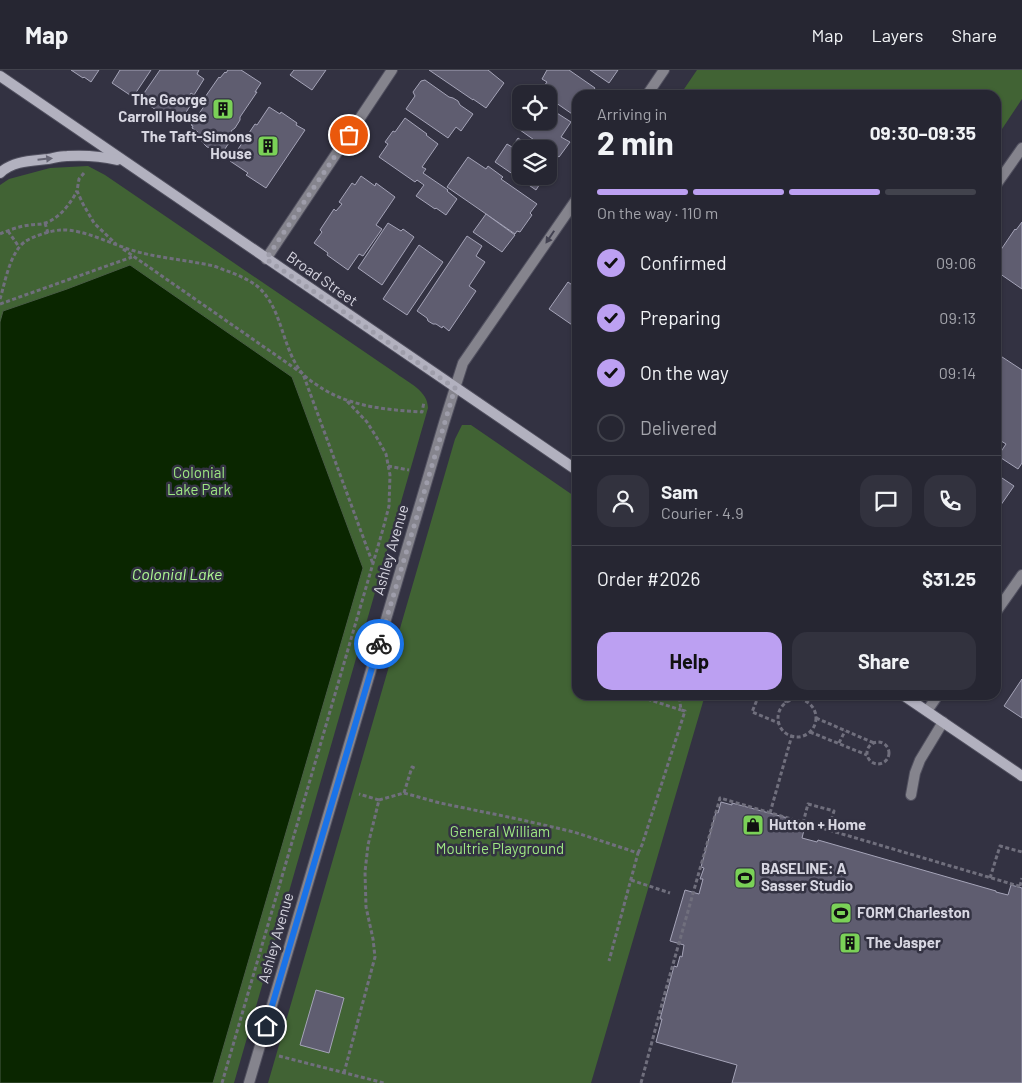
<!DOCTYPE html>
<meta charset="utf-8">
<style>
body{margin:0;font-family:Barlow,sans-serif;background:#32323e;color:#f1f3f6;height:100vh;display:flex;flex-direction:column;font-size:19px;white-space:nowrap}
*{box-sizing:border-box;margin:0}
p{font-size:16px;color:#a4a5ac}
.icon{flex:none;width:28px;height:28px;fill:none;stroke:currentColor;stroke-width:2;stroke-linecap:round;stroke-linejoin:round}
.map{position:relative;flex:1;overflow:hidden}
.sheet{position:absolute;left:572px;top:20px;width:429px;height:610px;display:flex;flex-direction:column;background:#262632;border-radius:15px;box-shadow:0 1px 4px #0004,0 0 0 1px #42434d}
.sheet>*{flex:none}
.buttons{position:absolute;left:512px;top:15px;display:grid;gap:10px}
.buttons a{display:grid;place-items:center;width:45px;height:45px;border-radius:10px;background:#262632;box-shadow:0 1px 4px #0004,0 0 0 1px #42434d;font-size:25px}
.pin{position:absolute;display:grid;place-items:center;width:42px;height:42px;color:#fff;margin:-21px;border:2px solid #fff;border-radius:50%;box-shadow:0 1px 5px #0007}
.courier{position:absolute;display:grid;place-items:center;width:50px;height:50px;margin:-25px;border:4px solid #1a73e8;border-radius:50%;background:#fff;color:#222;box-shadow:0 1px 6px #0007}
.summary em{font-style:normal;font-weight:700}
.summary div{display:flex;flex-direction:column-reverse}
.summary{display:flex;align-items:center;justify-content:space-between;height:85px;padding:0 25px}
h1{font-size:32px;font-weight:700;line-height:38px}
.bar{display:grid;grid-template-columns:repeat(4,1fr);gap:8px 5px;align-content:center;height:60px;padding:0 25px}
.bar i{height:6px;border-radius:4px;background:#42434d}
.bar .on{background:#bca0f2}
.bar p{grid-column:span 4}
.line{display:flex;align-items:center;gap:12px;padding:0 25px;border-top:1px solid #42434d}
.line div{flex:1}
.round{display:grid;place-items:center;flex:none;width:52px;height:52px;border-radius:15px;background:#32323e}
ol{padding:0 25px;list-style:none}
li{display:flex;align-items:center;gap:15px;height:55px}
li p{margin-inline-start:auto}
li .icon{padding:5px;border-radius:50%;background:#bca0f2;color:#111;stroke-width:4}
li:last-child{color:#a4a5ac}
li i{width:28px;height:28px;border:2px solid #42434d;border-radius:50%}
.cta{display:flex;gap:10px;margin-top:auto;padding:10px 25px}
.cta a{flex:1;height:58px;border-radius:15px;background:#bca0f2;color:#111;font-size:20px;font-weight:700;line-height:58px;text-align:center}
.cta a+a{background:#32323e;color:#f1f3f6}
header{display:flex;align-items:center;gap:30px;box-sizing:border-box;height:70px;padding:0 25px;background:#262632;border-bottom:1px solid #42434d}
header strong{font-size:24px}
nav{display:flex;gap:28px;margin-inline-start:auto;font-size:18px}
.map>svg:first-child{display:block}
</style>
<header>
<strong>Map</strong>
<nav><a>Map</a><a>Layers</a><a>Share</a></nav>
</header>
<div class="map">
<svg width="1022" height="1013" viewBox="0 0 1022 1013">
<rect width="100%" height="100%" fill="#333242"/>
<g fill="#416334">
<path d="M697,0h325v29l-26,39v-43h-316z"/>
<path d="M88,96l17,9 292,199c12,9 31,17 31,34l-194,675h-234v-898l9,-6 41,-11z"/>
<path d="M462,355h9l106,73 1,197h127l-114,388h-323l187,-644z"/>
</g>
<path fill="#0a2600" stroke="#485b44" d="M130,195l162,112 71,191 -150,515h-213v-761l3,-11 64,-22z"/>
<g fill="#5f5d70" stroke="#a5a4b8">
<path d="M71,0h28l-8,12 -7,-5 -1,1z"/>
<path d="M120,0h31l-18,27 -21,-14z"/>
<path d="M160,0h39l-2,4 7,5 -10,16 -3,-2 -2,3 5,4 -15,23 -18,-12 -2,1 -19,-13z"/>
<path d="M228,0h13l20,13 -6,9h2l-17,25v3l-5,8 -4,3 3,4 -11,17 -6,-4 -3,1 -7,-2 -5,-5 -2,-6 -4,-2 2,-2 -6,-4 1,-2 -2,-1 16,-23 -4,-2 16,-23 1,1 5,-6 1,1z"/>
<path d="M294,0h32l-14,20 -22,-15z"/>
<path d="M429,0h59l16,13 -18,25 -13,-9v1z"/>
<path d="M547,0h22l26,18 -5,7h-12v17l-3,4 -26,-18v-4h-3l-5,-4 6,-8 -5,-3z"/>
<path d="M590,0h28l-9,13z"/>
<path d="M425,10l24,17 4,1 5,3 2,4 13,9 -12,17 -5,-4 -8,11 -42,-29 9,-13 -2,-4 8,-11z"/>
<path d="M269,37l11,7 1,-2 16,11 -1,2 9,5 -39,58 -20,-13 2,-2 -18,-12 25,-37 2,1z"/>
<path d="M549,38l22,14 -10,15 9,5 -11,15 -10,-7v-1h-2l-27,-19 1,-1 -6,-4 6,-10v6h28z"/>
<path d="M405,48l22,16 -1,1 12,9 -16,23 4,2 -3,4 25,17 -1,1 10,8 -11,16 -10,-7 -1,1 -19,-13 8,-11 -7,-5 -2,2 -36,-25 9,-13 -3,-2 8,-11 2,1z"/>
<path d="M518,68l15,11h-12v27h28v-17l5,4v7l-4,6h-5l-9,14 -41,-28 12,-18 5,3z"/>
<path d="M468,87l18,12 2,-3 15,11 -2,2 36,25 -7,9 2,2 -12,17 -3,-1 -2,3 -68,-47z"/>
<path d="M361,106l14,10 1,-3 19,14 -19,28 6,4 -19,27 -4,-2 -11,16 -21,-15 1,-2 -14,-10 8,-11 -2,-2 14,-21 2,2 6,-7 -3,-2 13,-19 3,2z"/>
<path d="M486,144l29,21 -13,17 -29,-20z"/>
<path d="M1022,152v67l-26,-18v-14l19,-28 1,1z"/>
<path d="M388,153l13,8 2,-2 11,8 -32,48 -24,-17z"/>
<path d="M467,166l15,10 -6,10 9,6 -16,24 7,5 -27,40 -6,-5 -1,2 -6,-4h-3l-5,-3 -1,-3 -10,-7z"/>
<path d="M419,175l24,17 -36,53 -24,-16z"/>
<path d="M568,212l7,5 3,-3v45l-29,-20z"/>
<path d="M996,283l26,17v93l-4,6 -20,-13 8,-12 -10,-6z"/>
<path d="M996,404l18,12 -18,26z"/>
<path d="M1022,609v39l-18,-12z"/>
<path d="M721,732l11,3v-2l63,17 -1,3 11,3 -3,12 15,4 1,-2 178,51v1l12,3 3,-10 11,3v195h-290l5,-18 -81,-23 6,-23h-2l14,-53 3,1 3,-11 2,1 2,-12 -14,-4 15,-51 14,4 4,-15h-3l4,-11 -3,-1 15,-55 2,1z"/>
<path d="M316,920l28,8 -15,55 -29,-8z"/>
</g>
<g fill="none" stroke-linecap="round" stroke-linejoin="round">
<g stroke="#51505f" stroke-width="12">
<g id="service">
<path d="M996,542l26,-37"/>
<path d="M927,641l11,-16"/>
<path d="M911,725l4,-22 5,-13 23,-38"/>
</g>
</g>
<g stroke="#51505f" stroke-width="12">
<g id="minor">
<path d="M996,115l26,-37"/>
<path d="M266,189l126,-189"/>
</g>
</g>
<g stroke="#51505f" stroke-width="12">
<g id="tertiary">
<path d="M647,25l17,-25"/>
<path d="M249,1013l195,-660 11,-35 8,-25 115,-166"/>
</g>
</g>
<g stroke="#51505f" stroke-width="12">
<g id="secondary">
<path d="M0,6l578,395"/>
<path d="M0,103c13,-12 30,-12 48,-14 6,-1 12,-3 19,-3 17,-1 34,0 50,4"/>
<path d="M903,625l119,81"/>
</g>
</g>
<g stroke="#706f7d" stroke-width="3" stroke-dasharray="4 2.5" stroke-linecap="butt">
<path d="M84,103l-5,6 -2,12 6,13 11,19 22,21"/>
<path d="M45,153l3,10"/>
<path d="M8,161l11,16"/>
<path d="M0,164c9,-4 20,-8 30,-9 5,-1 10,0 15,-2 14,-4 26,-20 32,-32"/>
<path d="M123,179l180,125 70,190"/>
<path d="M0,229c5,-16 10,-48 26,-58 8,-5 26,-11 36,-11 22,-1 53,16 76,22 23,6 47,8 71,13 7,1 14,5 21,7 10,4 19,8 27,14 26,22 24,61 45,87 5,6 15,12 21,16 30,18 65,21 99,23l2,-10"/>
<path d="M0,234l132,-47"/>
<path d="M388,396l21,4"/>
<path d="M635,625l46,15"/>
<path d="M759,625l-7,17 27,11"/>
<path d="M773,625l14,7"/>
<circle cx="797" cy="648" r="19"/>
<path d="M804,630l1,-5"/>
<path d="M816,648l58,25"/>
<path d="M810,662l57,23"/>
<circle cx="878" cy="683" r="11"/>
<path d="M839,673l6,-12"/>
<path d="M404,723l36,10 78,16 56,13 64,21 -29,108"/>
<path d="M379,730l25,-7 8,-26 5,2"/>
<path d="M770,743l22,-78"/>
<path d="M803,753l5,-19 26,7 -6,19"/>
<path d="M638,783l4,-8 43,-134 -4,-1 -2,-15"/>
<path d="M990,808l10,-32 22,6"/>
<path d="M631,810l39,13"/>
<path d="M1020,816l2,-8"/>
<path d="M279,986l105,27"/>
<path d="M344,1003l31,-116 -2,-18 -7,-32 -1,-35 3,-27 11,-45 -20,-6"/>
<path d="M222,1013l161,-554 6,-23 1,-31 -4,-21 -9,-16 -10,-16 -21,-22"/>
<path d="M641,1013l25,-94 54,-191 302,89"/>
</g>
<use href="#service" stroke="#85848d" stroke-width="10"/>
<use href="#minor" stroke="#85848d" stroke-width="10"/>
<use href="#tertiary" stroke="#85848d" stroke-width="10"/>
<use href="#secondary" stroke="#b2b1bf" stroke-width="10"/>
</g>
<defs><path id="oneway-solid" d="M-6-.8H1V-3.2L6.5 0L1 3.2V.8H-6Z" transform="scale(1.25)"/></defs>
<use fill="#666574" href="#oneway-solid" transform="translate(45 89) rotate(-6)"/>
<use fill="#434251" href="#oneway-solid" transform="translate(550 167) rotate(124)"/>
<g fill="none" stroke-linecap="round" stroke-linejoin="round">
<path stroke="#9e9daa" stroke-width="5" stroke-dasharray="0 9" d="M349,65l-83,124 189,129 -76,256"/>
<path stroke="#1a73e8" stroke-width="6" d="M266,956l113,-382"/>
</g>
<defs>
<g id="building-square" transform="scale(1.125)"><rect x="-9" y="-9" width="18" height="18" rx="4" fill="#7ad157" stroke="#333242"/><path d="M-4-6H4V6H1V3H-1V6H-4ZM-2.5-4.3h1.7v1.8h-1.7ZM.8-4.3h1.7v1.8H.8ZM-2.5-1h1.7V.8h-1.7ZM.8-1h1.7V.8H.8Z" fill="#111"/></g>
<g id="shop-square" transform="scale(1.125)"><rect x="-9" y="-9" width="18" height="18" rx="4" fill="#7ad157" stroke="#333242"/><path d="M-5-2.5h2.3a2.7 3.5 0 0 1 5.4 0H5L5.5 6h-11ZM-1.5-2.5h3a1.5 2.3 0 0 0-3 0Z" fill="#111"/></g>
<g id="stadium-square" transform="scale(1.125)"><rect x="-9" y="-9" width="18" height="18" rx="4" fill="#7ad157" stroke="#333242"/><path d="M0-5a6.5 5 0 1 0 0 10a6.5 5 0 1 0 0-10ZM-3.5-1.8h7v3.6h-7Z" fill="#111"/></g>
</defs>
<g fill-rule="evenodd">
<use href="#building-square" x="223" y="39"/>
<use href="#building-square" x="268" y="76"/>
<use href="#shop-square" x="753" y="755"/>
<use href="#stadium-square" x="745" y="808"/>
<use href="#stadium-square" x="841" y="843"/>
<use href="#building-square" x="850" y="873"/>
</g>
<g text-anchor="middle" stroke-width="5" stroke-linejoin="round" paint-order="stroke">
<g font-size="15" font-weight="bold" fill="#d8d7e2" stroke="#333242" text-anchor="start">
<text x="207" y="35" text-anchor="end">The George<tspan x="207" dy="17">Carroll House</tspan></text>
<text x="252" y="72" text-anchor="end">The Taft-Simons<tspan x="252" dy="17">House</tspan></text>
<text x="769" y="760">Hutton + Home</text>
<text x="761" y="804">BASELINE: A<tspan x="761" dy="17">Sasser Studio</tspan></text>
<text x="857" y="848">FORM Charleston</text>
<text x="866" y="878">The Jasper</text>
</g>
<g font-size="15" fill="#d8d7e2" stroke="#333242">
<text transform="translate(322 209) rotate(35)" y="5">Broad Street</text>
<text transform="translate(391 480) rotate(-74)" y="5">Ashley Avenue</text>
<text transform="translate(276 868) rotate(-74)" y="5">Ashley Avenue</text>
</g>
<g font-size="15" fill="#9ee783" stroke="#333242">
<text x="199" y="408">Colonial<tspan x="199" dy="17">Lake Park</tspan></text>
<text x="500" y="767">General William<tspan x="500" dy="17">Moultrie Playground</tspan></text>
</g>
<g font-size="16" font-style="italic" fill="#aef893" stroke="#333242">
<text x="177" y="510">Colonial Lake</text>
</g>
</g>
</svg>
<div class="buttons">
<a><svg class="icon" aria-label="locate" viewBox="0 0 24 24"><circle cx="12" cy="12" r="6"/><path d="M12 2v4M12 18v4M2 12h4M18 12h4"/></svg></a>
<a><svg class="icon" aria-label="layers" viewBox="0 0 24 24"><path d="M12 4l9 5-9 5-9-5zM3 14l9 5 9-5"/></svg></a>
</div>
<div class="pin" style="left:349px;top:65px;background:#ea580c"><svg class="icon" aria-label="bag" viewBox="0 0 24 24"><path d="M5 8h14l-1 12H6zM9 8a3 3 0 0 1 6 0"/></svg></div>
<div class="pin" style="left:266px;top:956px;background:#1f2937"><svg class="icon" aria-label="home" viewBox="0 0 24 24"><path d="M3 11l9-7 9 7M6 9v11h12V9"/></svg></div>
<div class="courier" style="left:379px;top:574px"><svg class="icon" aria-label="bike" viewBox="0 0 24 24"><circle cx="6" cy="16" r="4"/><circle cx="18" cy="16" r="4"/><path d="M6 16l4-8h5l3 8M10 8l3 8H6M13 5h3"/></svg></div>
<section class="sheet">
<div class="summary"><div><h1>2 min</h1><p>Arriving in</p></div><em>09:30–09:35</em></div>
<div class="bar"><i class="on"></i><i class="on"></i><i class="on"></i><i></i><p>On the way · 110 m</p></div>
<ol>
<li><svg class="icon" aria-label="check" viewBox="0 0 24 24"><path d="M5 12l5 5 9-10"/></svg>Confirmed<p>09:06</p></li>
<li><svg class="icon" aria-label="check" viewBox="0 0 24 24"><path d="M5 12l5 5 9-10"/></svg>Preparing<p>09:13</p></li>
<li><svg class="icon" aria-label="check" viewBox="0 0 24 24"><path d="M5 12l5 5 9-10"/></svg>On the way<p>09:14</p></li>
<li><i></i>Delivered</li>
</ol>
<div class="line" style="height:90px"><a class="round"><svg class="icon" aria-label="person" viewBox="0 0 24 24"><circle cx="12" cy="8" r="4"/><path d="M4 21q1-7 8-7t8 7"/></svg></a><div><b>Sam</b><p>Courier · 4.9</p></div><a class="round"><svg class="icon" aria-label="chat" viewBox="0 0 24 24"><path d="M4 5h16v11H9l-5 4z"/></svg></a><a class="round"><svg class="icon" aria-label="phone" viewBox="0 0 24 24"><path d="M5 4h4l2 5-3 2q2 4 5 5l2-3 5 2v4C11 20 4 13 5 4z"/></svg></a></div>
<div class="line" style="height:65px"><div>Order #2026</div><b>$31.25</b></div>
<div class="cta"><a>Help</a><a>Share</a></div>
</section>
</div>
